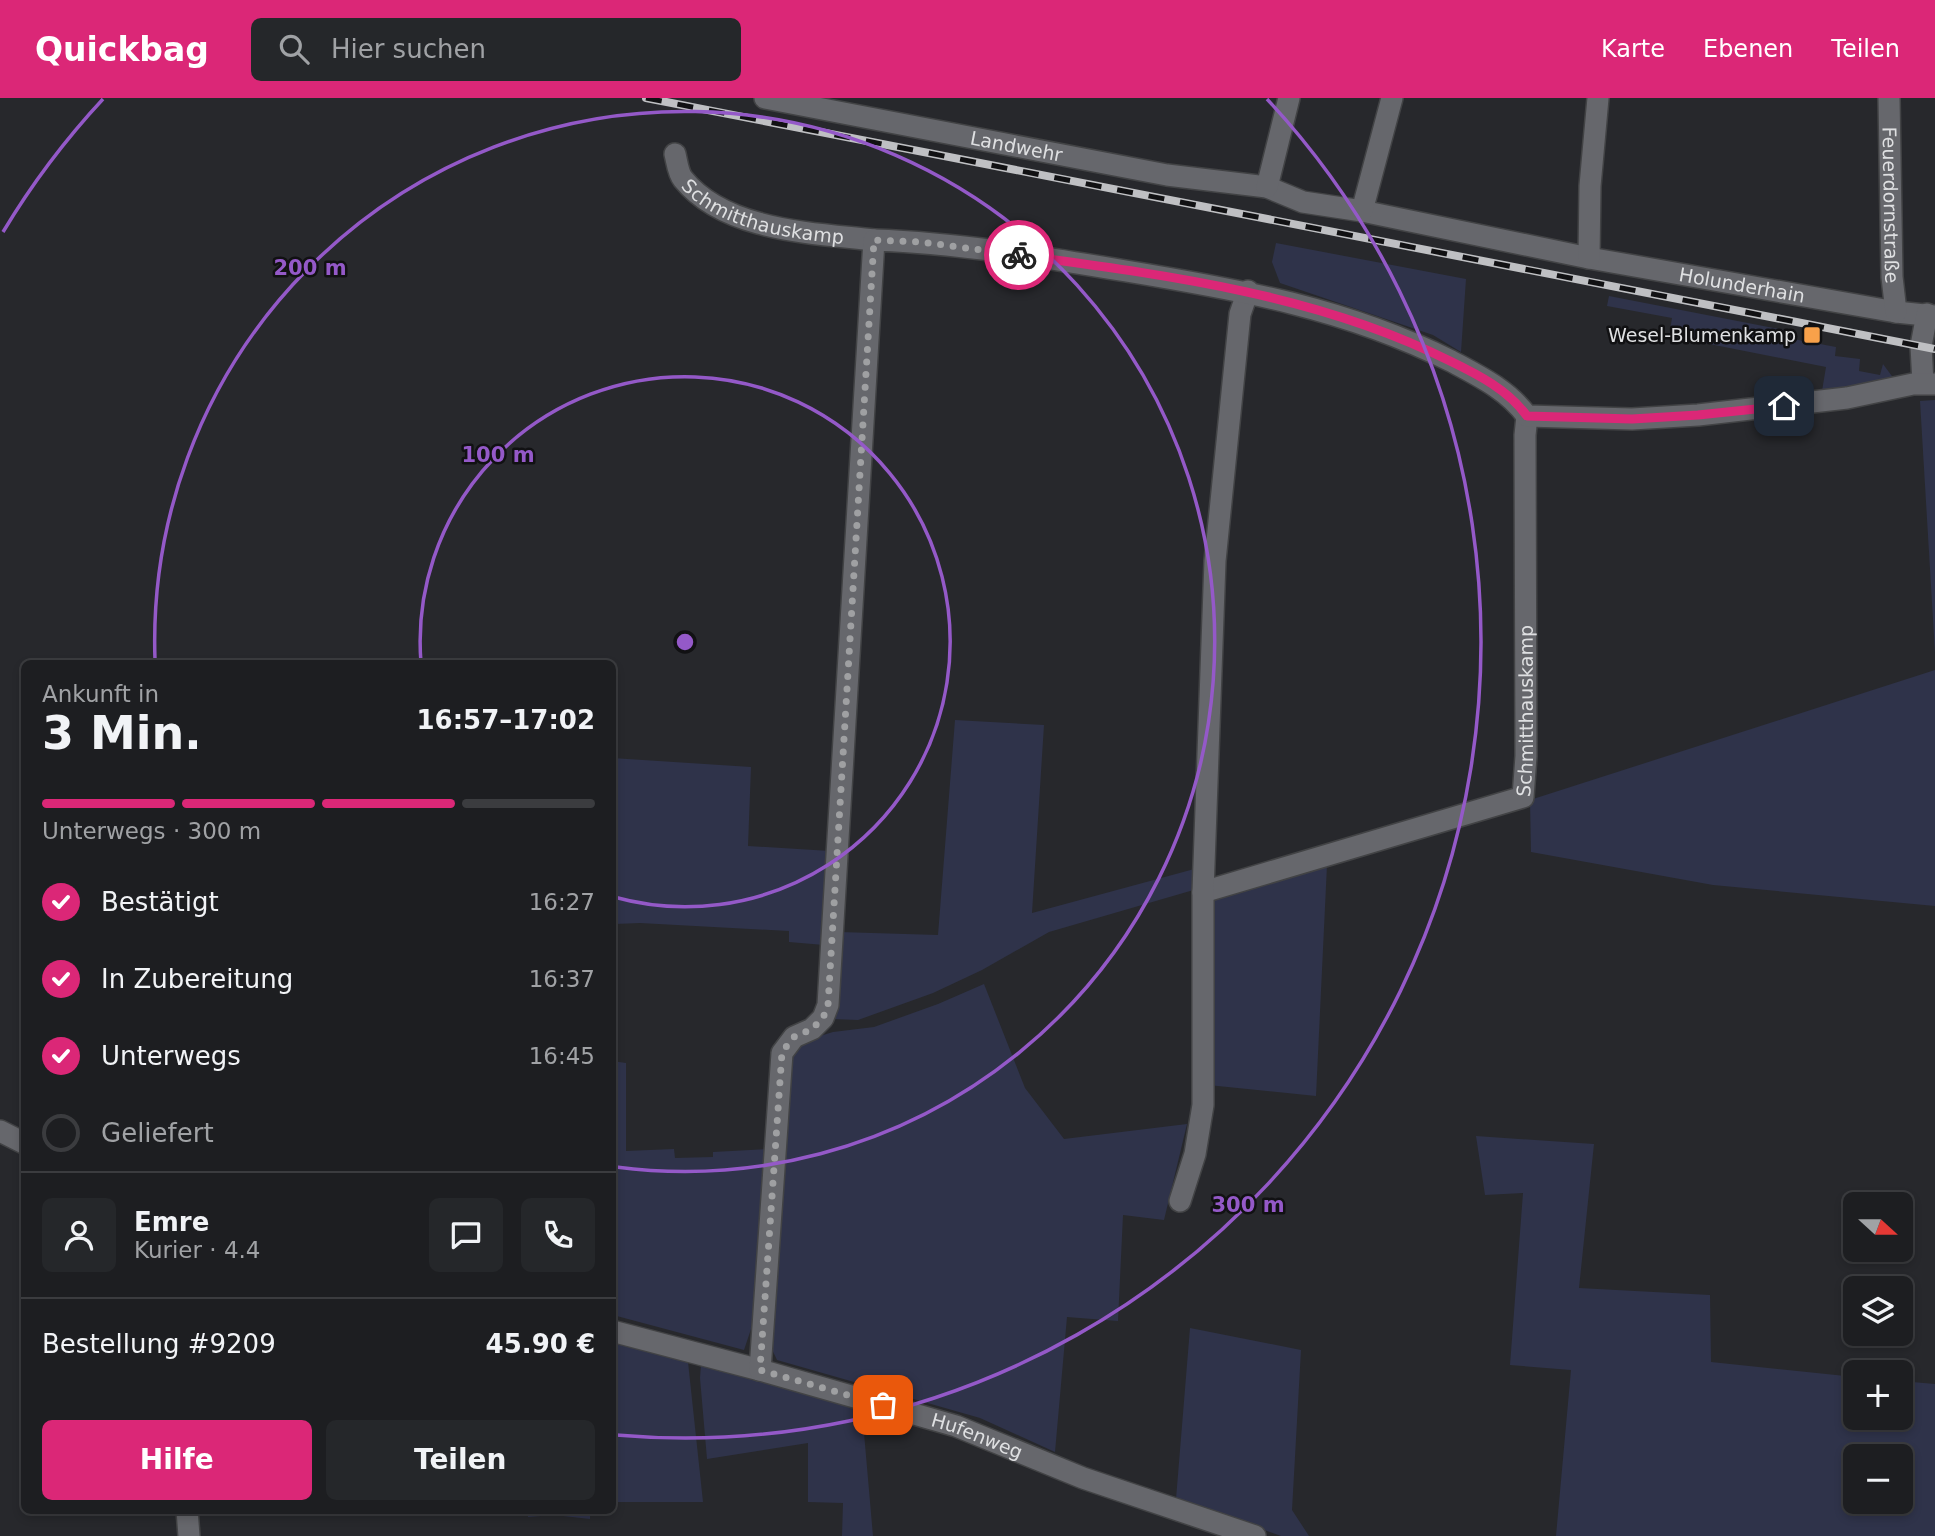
<!DOCTYPE html>
<html lang="de">
<meta charset="utf-8">
<style>
body{margin:0;font-family:"DejaVu Sans",sans-serif;background:#25272a;color:#f1f3f6;height:100vh;display:flex;flex-direction:column;font-size:26px;white-space:nowrap}
*{box-sizing:border-box;margin:0}
p{font-size:23px;color:#a0a2a5}
.icon{flex:none;width:38px;height:38px;fill:none;stroke:currentColor;stroke-width:2;stroke-linecap:round;stroke-linejoin:round}
.map{position:relative;flex:1;overflow:hidden}
.details{position:absolute;left:21px;top:562px;width:595px;height:854px;display:flex;flex-direction:column;background:#1d1e21;border-radius:10px;box-shadow:0 4px 10px #0003,0 0 0 2px #3b3c3f}
.details>*{flex:none}
.needle{width:46px;rotate:111deg}
.tools{position:absolute;left:1843px;top:1094px;display:grid;gap:14px}
.tools a{display:grid;place-items:center;width:70px;height:70px;border-radius:10px;background:#1d1e21;box-shadow:0 4px 10px #0003,0 0 0 2px #3b3c3f;font-size:35px}
.pin{position:absolute;display:grid;place-items:center;width:60px;height:60px;color:#fff;margin:-30px;border-radius:14px;box-shadow:0 4px 10px #0006}
.courier{position:absolute;display:grid;place-items:center;width:70px;height:70px;margin:-35px;border:5px solid #db2777;border-radius:50%;background:#fff;color:#222;box-shadow:0 2px 9px #0007}
.summary em{font-style:normal;font-weight:700}
.summary div{display:flex;flex-direction:column-reverse}
.summary{display:flex;align-items:center;justify-content:space-between;height:119px;padding:0 21px}
h1{font-size:46px;font-weight:700;line-height:52px}
.bar{display:grid;grid-template-columns:repeat(4,1fr);gap:10px 7px;align-content:center;height:84px;padding:0 21px}
.bar i{height:9px;border-radius:5px;background:#3b3c3f}
.bar .on{background:#db2777}
.bar p{grid-column:span 4}
.line{display:flex;align-items:center;gap:18px;padding:0 21px;border-top:2px solid #3b3c3f}
.line div{flex:1}
.round{display:grid;place-items:center;flex:none;width:74px;height:74px;border-radius:10px;background:#25272a}
ol{padding:0 21px;list-style:none}
li{display:flex;align-items:center;gap:21px;height:77px}
li p{margin-inline-start:auto}
li .icon{padding:7px;border-radius:50%;background:#db2777;color:#fff;stroke-width:4}
li:last-child{color:#a0a2a5}
li i{width:38px;height:38px;border:4px solid #3b3c3f;border-radius:50%}
.button{display:flex;gap:14px;margin-top:auto;padding:14px 21px}
.button a{flex:1;height:80px;border-radius:10px;background:#db2777;color:#fff;font-size:28px;font-weight:700;line-height:80px;text-align:center}
.button a+a{background:#25272a;color:#f1f3f6}
header{display:flex;align-items:center;gap:42px;box-sizing:border-box;height:98px;padding:0 35px;background:#db2777;color:#fff}
header strong{font-size:33px}
nav{display:flex;gap:38px;margin-inline-start:auto;font-size:24px}
.search{width:490px;height:63px;background:#25272a;display:flex;align-items:center;gap:18px;box-sizing:border-box;padding:0 24px;border-radius:10px;color:#a0a2a5;font-size:26px}
.map>svg:first-child{display:block}
</style>
<header>
<strong>Quickbag</strong>
<div class="search"><svg class="icon" aria-label="search" viewBox="0 0 24 24"><circle cx="10" cy="10" r="6"/><path d="M15 15l6 6"/></svg>Hier suchen</div>
<nav><a>Karte</a><a>Ebenen</a><a>Teilen</a></nav>
</header>
<div class="map">
<svg width="1935" height="1438" viewBox="0 0 1935 1438">
<rect width="100%" height="100%" fill="#27282c"/>
<g fill="#2f334a" fill-rule="evenodd">
<path d="M1276,145l190,36 -5,73 -28,-17 -153,-52 -8,-21z"/>
<path d="M1609,198l180,35 -1,7 48,9 -1,9 25,3 -1,12 21,4 3,-11 14,19 -75,8 4,-24 -157,-31 3,-18 -65,-12z"/>
<path d="M1935,302v253l-15,-252z"/>
<path d="M1935,572v236l-222,-21 -182,-33 -1,-52z"/>
<path d="M955,622l89,5 -12,188 166,-45 -1,21 -148,43 -67,38 -49,23 -75,27 -25,-1 6,-87 99,3z"/>
<path d="M612,660l139,9 -3,79 82,5 -6,94 -35,-3v-11l-149,-8 -25,1 1,38 -3,1z"/>
<path d="M1327,767l-11,231 -108,-11 3,-186z"/>
<path d="M984,886l41,104 39,51 123,-15 -23,96 -41,-5 -5,106 -51,-4 -12,135 -75,-34 -203,-58 -8,-17 17,-276 11,-24 36,-11 41,-5 64,-23z"/>
<path d="M612,963l14,2v88l48,-2 1,9 38,-1v-5l55,-3 -9,156 -15,45 -131,-35z"/>
<path d="M1476,1038l118,8 -15,144 131,7 1,67 144,15v41h45l1,-37 34,3v152h-379l15,-166 -61,-5 13,-172 -38,2zM1855,1358h45v46h-45z"/>
<path d="M1190,1230l111,22 -9,160 17,26h-28l-105,-37z"/>
<path d="M613,1244l75,20 15,140h-90z"/>
<path d="M701,1267l161,45 11,126h-31l1,-33 -35,-1v-59l-101,16 -7,-81z"/>
<path d="M528,1412h62v9l-36,-4 -26,2z"/>
</g>
<g fill="none" stroke-linecap="round" stroke-linejoin="round">
<g stroke="#424345" stroke-width="24">
<g id="minor">
<path id="s1" d="M765,0l402,77 100,12 36,15 59,9 227,47 307,54 39,4"/>
<path id="s2" d="M1889,0l3,179 4,35"/>
<path id="s3" d="M675,56c2,8 3,19 8,25 42,52 130,54 191,61"/>
<path d="M1267,89l22,-89"/>
<path d="M1362,113l30,-113"/>
<path d="M1589,160l1,-72 8,-88"/>
<path d="M1923,285l-2,-37 6,-32"/>
<path id="s4" d="M1203,794l320,-95 3,-41 -1,-321 2,-19"/>
<path d="M0,1033l24,12"/>
<path d="M1180,1103l15,-47 8,-49v-213l12,-331 25,-247 8,-23"/>
<path id="s5" d="M612,1233l148,39 196,56 127,52 172,58"/>
<path d="M760,1272l22,-317 12,-16 18,-8 11,-11 5,-13 46,-765c84,3 169,17 252,31 115,19 219,37 325,90 28,15 57,29 76,55l105,3 66,-4 149,-17 66,-14h22"/>
<path d="M187,1412l2,26"/>
</g>
</g>
<use href="#minor" stroke="#66676c" stroke-width="21"/>
<g stroke="#bfc0c3" stroke-width="8">
<path id="rail" d="M646,0l1289,251"/>
</g>
<use href="#rail" stroke="#111113" stroke-width="5" stroke-dasharray="16" stroke-linecap="butt"/>
</g>
<g fill="none" stroke-linecap="round" stroke-linejoin="round">
<path stroke="#9fa0a2" stroke-width="7" stroke-dasharray="0 12.6" d="M883,1307l-123,-35 22,-318 12,-15 18,-8 11,-11 5,-13 46,-765 47,2 98,13"/>
<path stroke="#db2777" stroke-width="9" d="M1019,157c147,20 298,39 431,106 29,14 58,29 77,55l105,3 66,-4 86,-9"/>
</g>
<g fill="none" stroke="#9459c8" stroke-width="3.5">
<path d="M421 565A265 265 0 1 1 614 799"/>
<path d="M155 562A530 530 0 1 1 616 1069"/>
<path d="M3 134A796 796 0 0 1 103 1M1267 1A796 796 0 0 1 616 1337"/>
</g>
<rect fill="#f8a14a" stroke="#111113" stroke-width="2.5" x="1803" y="228" width="18" height="18" rx="3.5"/>
<g text-anchor="middle" stroke-width="5" stroke-linejoin="round" paint-order="stroke">
<g font-size="19" fill="#dfe0e2" stroke="#111113">
<text dy="7" stroke="none"><textPath href="#s1" startOffset="256">Landwehr</textPath></text>
<text dy="7" stroke="none"><textPath href="#s2" startOffset="107">Feuerdornstraße</textPath></text>
<text dy="7" stroke="none"><textPath href="#s3" startOffset="116">Schmitthauskamp</textPath></text>
<text dy="7" stroke="none"><textPath href="#s1" startOffset="996">Holunderhain</textPath></text>
<text dy="7" stroke="none"><textPath href="#s4" startOffset="420">Schmitthauskamp</textPath></text>
<text dy="7" stroke="none"><textPath href="#s5" startOffset="380">Hufenweg</textPath></text>
</g>
<g font-size="19" fill="#dfe0e2" stroke="#111113" text-anchor="end">
<text x="1796" y="244">Wesel-Blumenkamp</text>
</g>
</g>
<circle cx="685" cy="544" r="10" fill="#9459c8" stroke="#111113" stroke-width="3.5"/>
<g font-size="21" text-anchor="middle" font-weight="bold" fill="#9459c8" stroke="#111113" stroke-width="5" stroke-linejoin="round" paint-order="stroke">
<text x="310" y="177">200 m</text>
<text x="498" y="364">100 m</text>
<text x="1248" y="1114">300 m</text>
</g>
</svg>
<div class="tools">
<a><svg class="needle" viewBox="-14 -14 28 28"><path d="M0-13l5 13h-10z" fill="#e53935"/><path d="M0 13l5-13h-10z" fill="#a0a2a5"/></svg></a>
<a><svg class="icon" aria-label="layers" viewBox="0 0 24 24"><path d="M12 4l9 5-9 5-9-5zM3 14l9 5 9-5"/></svg></a>
<a>+</a>
<a>−</a>
</div>
<div class="pin" style="left:883px;top:1307px;background:#ea580c"><svg class="icon" aria-label="bag" viewBox="0 0 24 24"><path d="M5 8h14l-1 12H6zM9 8a3 3 0 0 1 6 0"/></svg></div>
<div class="pin" style="left:1784px;top:308px;background:#1f2937"><svg class="icon" aria-label="home" viewBox="0 0 24 24"><path d="M3 11l9-7 9 7M6 9v11h12V9"/></svg></div>
<div class="courier" style="left:1019px;top:157px"><svg class="icon" aria-label="bike" viewBox="0 0 24 24"><circle cx="6" cy="16" r="4"/><circle cx="18" cy="16" r="4"/><path d="M6 16l4-8h5l3 8M10 8l3 8H6M13 5h3"/></svg></div>
<section class="details">
<div class="summary"><div><h1>3 Min.</h1><p>Ankunft in</p></div><em>16:57–17:02</em></div>
<div class="bar"><i class="on"></i><i class="on"></i><i class="on"></i><i></i><p>Unterwegs · 300 m</p></div>
<ol>
<li><svg class="icon" aria-label="check" viewBox="0 0 24 24"><path d="M5 12l5 5 9-10"/></svg>Bestätigt<p>16:27</p></li>
<li><svg class="icon" aria-label="check" viewBox="0 0 24 24"><path d="M5 12l5 5 9-10"/></svg>In Zubereitung<p>16:37</p></li>
<li><svg class="icon" aria-label="check" viewBox="0 0 24 24"><path d="M5 12l5 5 9-10"/></svg>Unterwegs<p>16:45</p></li>
<li><i></i>Geliefert</li>
</ol>
<div class="line" style="height:126px"><a class="round"><svg class="icon" aria-label="person" viewBox="0 0 24 24"><circle cx="12" cy="8" r="4"/><path d="M4 21q1-7 8-7t8 7"/></svg></a><div><b>Emre</b><p>Kurier · 4.4</p></div><a class="round"><svg class="icon" aria-label="chat" viewBox="0 0 24 24"><path d="M4 5h16v11H9l-5 4z"/></svg></a><a class="round"><svg class="icon" aria-label="phone" viewBox="0 0 24 24"><path d="M5 4h4l2 5-3 2q2 4 5 5l2-3 5 2v4C11 20 4 13 5 4z"/></svg></a></div>
<div class="line" style="height:91px"><div>Bestellung #9209</div><b>45.90 €</b></div>
<div class="button"><a>Hilfe</a><a>Teilen</a></div>
</section>
</div>
